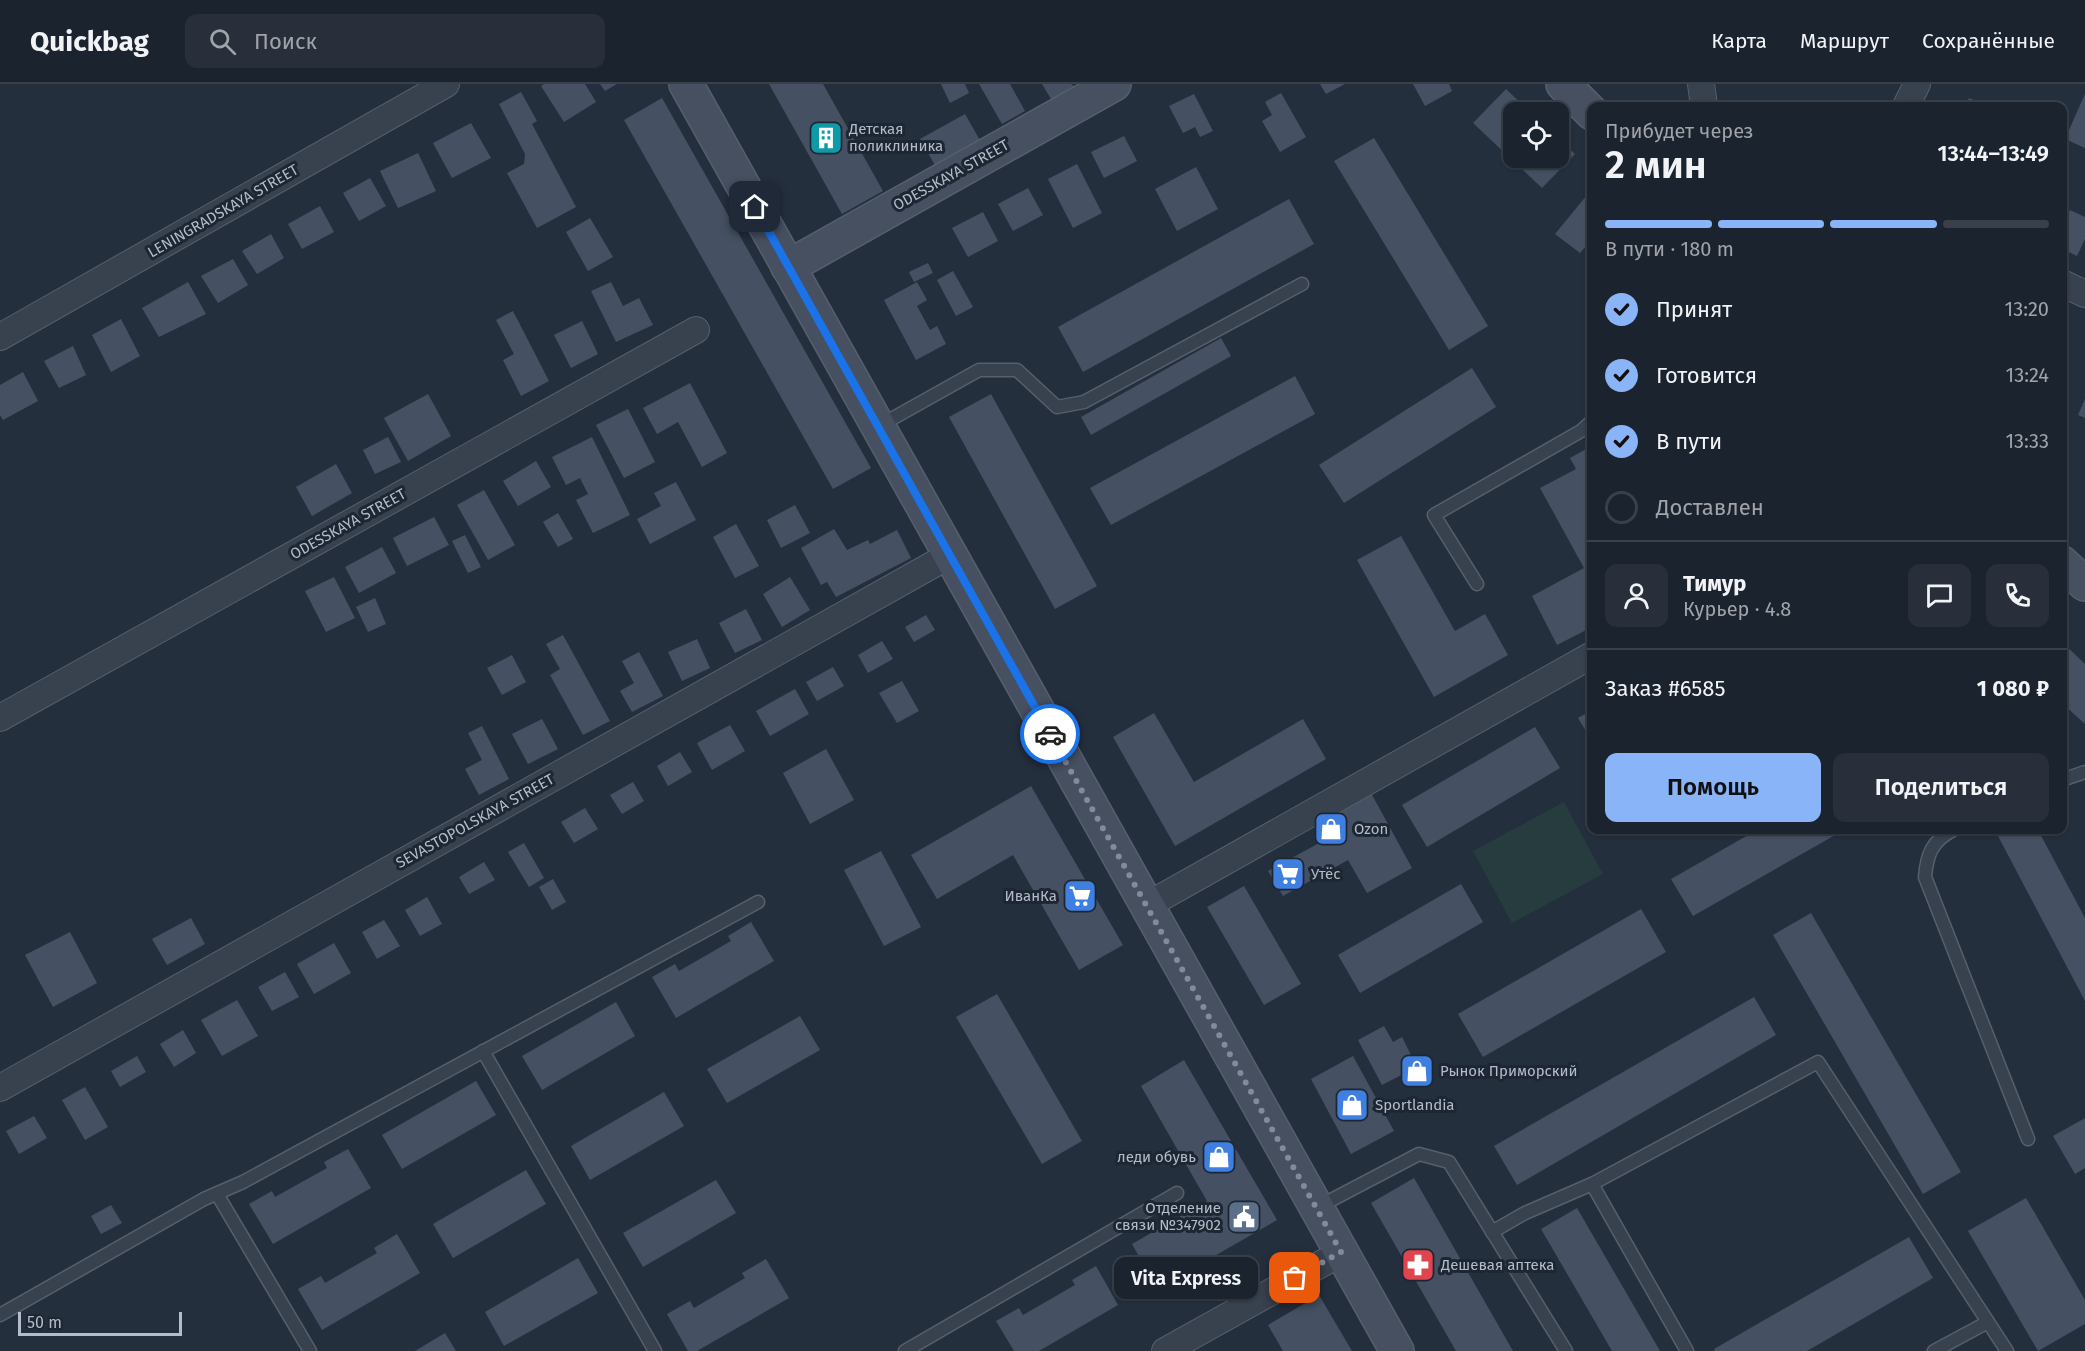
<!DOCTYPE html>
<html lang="ru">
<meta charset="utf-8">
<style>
body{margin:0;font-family:"Fira Sans",sans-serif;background:#282f3a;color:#f1f3f6;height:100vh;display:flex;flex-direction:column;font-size:22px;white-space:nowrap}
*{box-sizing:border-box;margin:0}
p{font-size:20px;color:#a0a4aa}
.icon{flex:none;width:33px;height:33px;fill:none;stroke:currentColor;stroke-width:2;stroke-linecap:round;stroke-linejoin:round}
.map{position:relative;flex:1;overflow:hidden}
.details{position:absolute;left:1587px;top:18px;width:480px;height:732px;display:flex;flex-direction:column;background:#1b232e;border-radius:12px;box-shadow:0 2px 4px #0004,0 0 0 2px #39404a}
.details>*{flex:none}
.tools{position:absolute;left:1503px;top:18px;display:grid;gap:12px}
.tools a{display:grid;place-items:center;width:66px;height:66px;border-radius:12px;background:#1b232e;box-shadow:0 2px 4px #0004,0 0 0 2px #39404a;font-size:30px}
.scale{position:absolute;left:18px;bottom:15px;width:164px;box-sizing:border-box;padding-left:6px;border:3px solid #b4bcc9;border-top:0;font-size:16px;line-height:21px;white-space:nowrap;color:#b4bcc9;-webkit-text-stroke:4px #1d2633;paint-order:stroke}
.pin{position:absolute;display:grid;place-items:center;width:51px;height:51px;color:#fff;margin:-26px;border-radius:12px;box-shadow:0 3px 9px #0006}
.courier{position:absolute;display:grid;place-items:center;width:60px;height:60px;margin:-30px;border:4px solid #1a73e8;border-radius:50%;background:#fff;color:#222;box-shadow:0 2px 8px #0007}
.bubble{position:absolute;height:42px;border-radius:12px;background:#1b232e;box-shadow:0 2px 4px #0004,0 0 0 2px #39404a;font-size:20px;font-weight:600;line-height:42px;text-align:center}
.headline em{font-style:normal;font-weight:600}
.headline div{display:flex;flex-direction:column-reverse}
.headline{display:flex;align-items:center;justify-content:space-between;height:102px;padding:0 18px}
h1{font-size:39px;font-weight:600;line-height:45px}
.bar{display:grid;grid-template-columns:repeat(4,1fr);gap:9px 6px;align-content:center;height:72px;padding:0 18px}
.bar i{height:8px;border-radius:4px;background:#39404a}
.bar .on{background:#8ab4f8}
.bar p{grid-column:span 4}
.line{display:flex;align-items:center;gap:15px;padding:0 18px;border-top:2px solid #39404a}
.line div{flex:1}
.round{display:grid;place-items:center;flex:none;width:63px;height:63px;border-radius:12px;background:#282f3a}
ol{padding:0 18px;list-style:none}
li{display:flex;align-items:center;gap:18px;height:66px}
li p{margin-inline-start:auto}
li .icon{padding:6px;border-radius:50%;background:#8ab4f8;color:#111;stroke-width:4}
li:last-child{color:#a0a4aa}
li i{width:33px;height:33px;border:3px solid #39404a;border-radius:50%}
.action{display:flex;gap:12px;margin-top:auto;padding:12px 18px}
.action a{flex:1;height:69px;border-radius:12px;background:#8ab4f8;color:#111;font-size:24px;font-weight:600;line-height:69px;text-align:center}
.action a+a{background:#282f3a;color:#f1f3f6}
header{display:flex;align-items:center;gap:36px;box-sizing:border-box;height:84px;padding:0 30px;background:#1b232e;border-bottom:2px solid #39404a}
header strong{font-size:28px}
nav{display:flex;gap:33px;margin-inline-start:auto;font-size:21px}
.search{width:420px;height:54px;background:#282f3a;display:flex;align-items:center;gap:15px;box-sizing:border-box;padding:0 21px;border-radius:12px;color:#a0a4aa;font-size:22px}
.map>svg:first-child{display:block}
</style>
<header>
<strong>Quickbag</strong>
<div class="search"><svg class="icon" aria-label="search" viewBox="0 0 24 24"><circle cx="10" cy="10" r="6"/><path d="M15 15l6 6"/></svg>Поиск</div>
<nav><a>Карта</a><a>Маршрут</a><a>Сохранённые</a></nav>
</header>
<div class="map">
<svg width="2085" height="1267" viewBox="0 0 2085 1267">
<rect width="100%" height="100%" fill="#242f3e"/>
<path fill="#263c3f" d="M1564,718l39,72 -91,49 -39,-72z"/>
<g fill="#455162">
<path d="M544,0h41l11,18 -32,20 -23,-36z"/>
<path d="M600,0h17l-12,7z"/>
<path d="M769,0h54l60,107 -41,23z"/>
<path d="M941,0h24l4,9 -19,10z"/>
<path d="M979,0h31l15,27 -23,13z"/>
<path d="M1042,0h30l4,7 -22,13z"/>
<path d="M1320,0h25l-19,10z"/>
<path d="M1413,0h36l3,7 -27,15z"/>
<path d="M1506,5l24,23h-16v46h44v-19l17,15 -33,34 -69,-65z"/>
<path d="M521,8l16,29 -5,3 44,83 -39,21 -30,-55 17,-9 1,-10 -26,-50z"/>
<path d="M1281,9l25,44 -26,15 -18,-31 10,-6 -7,-13z"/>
<path d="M1194,10l19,37 -13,6 -5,-10 -12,6 -14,-27z"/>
<path d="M2085,10v54l-20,-9z"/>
<path d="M662,14l209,370 -38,21 -209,-369z"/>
<path d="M1969,14l19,8h-23z"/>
<path d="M965,30l16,28 -45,25 -16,-28z"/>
<path d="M471,39l20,35 -39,20 -19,-35z"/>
<path d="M1124,52l13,25 -33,17 -13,-26z"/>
<path d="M1374,54l114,188 -39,24 -115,-189z"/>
<path d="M418,69l18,38 -38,17 -18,-37z"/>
<path d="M1077,80l25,49 -29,15 -25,-49z"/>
<path d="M1196,83l22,42 -41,22 -22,-42z"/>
<path d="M370,94l16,28 -27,15 -16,-28z"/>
<path d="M1028,104l15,27 -30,16 -15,-27z"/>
<path d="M1592,105v50l-12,14 -25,-19z"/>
<path d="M1289,115l25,45 -231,128 -25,-45z"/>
<path d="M320,122l14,26 -32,17 -14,-25z"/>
<path d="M2070,126l15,7v22l-8,17 -15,-7v-23z"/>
<path d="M983,128l15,29 -30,16 -16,-29z"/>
<path d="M590,134l23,39 -25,14 -22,-39z"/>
<path d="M271,150l13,24 -27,16 -15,-23z"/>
<path d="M233,175l15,26 -30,18 -17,-27z"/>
<path d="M928,179l5,10 -19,9 -5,-10z"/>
<path d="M953,187l20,36 -17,9 -19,-36z"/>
<path d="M188,198l18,32 -47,23 -17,-29z"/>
<path d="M611,198l12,24 16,-8 14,27 -37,17 -25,-51z"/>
<path d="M917,198l10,18 -10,6 13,24 7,-4 9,18 -30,16 -32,-60z"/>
<path d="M513,227l36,70 -28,15 -18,-36 11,-6 -18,-34z"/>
<path d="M121,235l19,37 -29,16 -19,-37z"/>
<path d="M582,237l16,33 -27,14 -17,-33z"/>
<path d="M1221,254l10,18 -140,79 -10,-18z"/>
<path d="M73,262l13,29 -27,13 -15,-27z"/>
<path d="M1472,284l24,39 -152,96 -25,-38z"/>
<path d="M23,288l15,29 -35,19 -3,-5v-30z"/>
<path d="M1295,292l20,38 -204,111 -21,-37z"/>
<path d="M690,299l37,70 -25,14 -24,-45 -21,12 -14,-26z"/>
<path d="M428,310l23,42 -43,25 -24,-43z"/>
<path d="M991,310l106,192 -42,23 -106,-192z"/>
<path d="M2085,315v19l-7,-3z"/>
<path d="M628,325l27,53 -31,16 -28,-53z"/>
<path d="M388,353l13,25 -26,12 -12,-24z"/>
<path d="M592,353l38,78 -37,18 -17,-33 12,-6 -8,-16 -14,7 -14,-28z"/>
<path d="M1588,364l4,6v173l-35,18 -25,-49 52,-28 -44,-80 36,-19 -6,-11z"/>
<path d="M536,377l15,26 -33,19 -15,-25z"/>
<path d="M336,380l16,29 -40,23 -16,-29z"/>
<path d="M676,398l20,38 -46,24 -13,-25 24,-13 -7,-13z"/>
<path d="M484,406l31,55 -27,15 -31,-55z"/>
<path d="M795,421l15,28 -29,15 -14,-28z"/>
<path d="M558,429l15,26 -15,8 -15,-25z"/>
<path d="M434,433l15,28 -42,21 -14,-28z"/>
<path d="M736,440l23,42 -24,12 -22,-41z"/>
<path d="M834,445l13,21 21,-10 2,4 27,-14 14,28 -75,39 -9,-15 -6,3 -20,-37z"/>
<path d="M465,451l16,32 -13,6 -16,-32z"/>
<path d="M1401,452l54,95 30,-17 23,41 -74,42 -77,-137z"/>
<path d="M382,463l14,26 -37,20 -14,-26z"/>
<path d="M334,493l21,41 -29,14 -21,-41z"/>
<path d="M790,493l20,33 -28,17 -19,-33z"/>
<path d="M375,514l11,26 -18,8 -12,-25z"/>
<path d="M746,525l16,31 -27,13 -16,-30z"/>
<path d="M926,531l9,15 -21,12 -9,-15z"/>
<path d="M563,551l47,86 -27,14 -33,-60 10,-6 -14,-25z"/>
<path d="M697,555l13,29 -28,13 -14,-29z"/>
<path d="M882,557l11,18 -25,14 -10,-18z"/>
<path d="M2062,558l23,22v60l-23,-21z"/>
<path d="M639,568l24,44 -31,16 -12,-21 14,-8 -12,-22z"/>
<path d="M512,571l14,27 -24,13 -15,-27z"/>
<path d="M833,583l11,19 -27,15 -11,-19z"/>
<path d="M902,597l17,30 -22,12 -18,-30z"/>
<path d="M795,605l14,25 -39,22 -14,-25z"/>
<path d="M1592,626v31l-14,-23z"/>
<path d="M1154,629l40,69 109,-63 23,40 -151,87 -62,-109z"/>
<path d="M542,635l16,30 -30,15 -16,-30z"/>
<path d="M730,641l15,26 -33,19 -15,-27z"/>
<path d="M482,642l27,53 -30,16 -14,-26 17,-9 -14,-27z"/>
<path d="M1535,643l25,41 -133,79 -25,-42z"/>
<path d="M826,665l28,51 -44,24 -27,-51z"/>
<path d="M680,668l12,20 -24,14 -11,-20z"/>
<path d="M633,698l11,19 -22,13 -12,-19z"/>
<path d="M1031,702l92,159 -44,25 -66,-115 -76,44 -26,-44z"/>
<path d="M1371,709l41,75 -45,25 -19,-33 -65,36 -15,-25 62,-34 -9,-17z"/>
<path d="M585,724l13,21 -24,14 -13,-21z"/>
<path d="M1757,746h87l-151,86 -22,-37z"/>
<path d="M2011,746h27l47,88v83l-87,-165z"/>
<path d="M524,759l20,35 -15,9 -21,-35z"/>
<path d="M881,767l40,76 -37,19 -40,-76z"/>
<path d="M484,778l11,18 -26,14 -10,-17z"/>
<path d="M553,795l13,23 -14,8 -13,-23z"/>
<path d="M1461,800l22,38 -123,71 -22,-38z"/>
<path d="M1244,802l57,98 -37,21 -57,-98z"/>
<path d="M427,813l15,27 -22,12 -15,-26z"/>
<path d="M1641,825l25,43 -183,105 -25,-43z"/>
<path d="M1811,829l150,259 -38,22 -150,-259z"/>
<path d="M191,834l14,26 -38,21 -15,-26z"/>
<path d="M384,836l16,26 -23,13 -15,-27z"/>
<path d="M751,838l23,39 -98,57 -24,-41 23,-13 4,7 52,-30 -3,-5z"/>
<path d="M70,848l27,51 -44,24 -28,-52z"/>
<path d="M334,859l17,30 -37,21 -17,-30z"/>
<path d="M285,888l14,25 -27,14 -14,-24z"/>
<path d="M997,910l85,147 -40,23 -86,-147z"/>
<path d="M1754,913l22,38 -259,150 -23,-39z"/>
<path d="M237,916l21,36 -36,20 -21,-36z"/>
<path d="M616,918l19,34 -93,54 -20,-34z"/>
<path d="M800,932l20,34 -93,53 -20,-34z"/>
<path d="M1384,942l9,16 9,-5 15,30 -35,18 -24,-45z"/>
<path d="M183,946l13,23 -22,14 -14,-23z"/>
<path d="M137,972l9,16 -26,15 -9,-16z"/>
<path d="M1353,972l41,75 -43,23 -40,-75z"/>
<path d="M1184,976l93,160 -120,69 -25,-45 75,-43 -66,-115z"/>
<path d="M476,997l20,34 -94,54 -20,-34z"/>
<path d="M85,1003l23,40 -23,13 -23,-40z"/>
<path d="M664,1008l20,34 -94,54 -19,-34z"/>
<path d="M34,1032l13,22 -28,16 -13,-23z"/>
<path d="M2085,1034v50l-10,6 -22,-38z"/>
<path d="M348,1065l23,39 -98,56 -24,-40 23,-13 3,6 52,-29 -3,-6z"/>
<path d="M526,1086l20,34 -93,54 -20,-34z"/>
<path d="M1414,1094l99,173h-57l-85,-148z"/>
<path d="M716,1096l20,33 -93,54 -20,-34z"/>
<path d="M2026,1114l59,102v24l-47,27 -70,-120z"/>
<path d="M111,1121l11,18 -21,11 -10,-18z"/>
<path d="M1577,1124l83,143h-48l-71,-122z"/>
<path d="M397,1150l23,39 -98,57 -24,-41 23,-13 4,7 52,-30 -3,-5z"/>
<path d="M1909,1153l24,41 -126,73h-92l-1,-2z"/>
<path d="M578,1174l20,35 -94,53 -19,-34z"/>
<path d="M766,1175l23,39 -92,53h-9l-21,-37 23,-13 4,7 51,-30 -3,-5z"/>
<path d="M1096,1182l22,39 -79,46h-25l-18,-30 23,-13 4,7 52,-30 -3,-5z"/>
<path d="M1319,1211l33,56h-69l-15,-26z"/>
<path d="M445,1249l11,18h-41z"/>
</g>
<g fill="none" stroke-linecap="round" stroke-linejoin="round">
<g stroke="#565f6c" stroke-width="15">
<g id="lane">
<path d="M879,342l100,-56h38l40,37 27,-5 218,-118"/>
<path d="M1477,500l-43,-69 147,-84 11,-10"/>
<path d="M2062,696l23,-8"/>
<path d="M1953,746c-21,11 -26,24 -28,47l103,262"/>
<path d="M483,967l172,300"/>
<path d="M1592,1100l95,167"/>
<path d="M217,1110l93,157"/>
<path d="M1318,1123l101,-53 30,8 117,189"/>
<path d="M1492,1148l33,-19 67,-29 226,-122 189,289"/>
<path d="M0,1231l204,-116 39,-17 515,-280"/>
<path d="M905,1267l272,-158"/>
<path d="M1934,1267l54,-29"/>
</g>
</g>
<g stroke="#565f6c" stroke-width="28">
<g id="street">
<path d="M1701,0l3,22"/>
<path d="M1906,22l11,-22"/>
<path d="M2062,199l23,11"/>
<path d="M0,253l446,-253"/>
<path d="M0,634l696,-388"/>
<path d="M1146,822l446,-251"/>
<path d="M0,1004l950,-533"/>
<path d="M1165,1267l176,-98"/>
</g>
</g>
<g stroke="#565f6c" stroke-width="36">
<g id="secondary">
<path d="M686,0l711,1267"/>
<path d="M1563,0l29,29"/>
<path d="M788,183l326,-183"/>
<path d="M2062,479l23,21"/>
</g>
</g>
<use href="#lane" stroke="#38414e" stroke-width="12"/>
<use href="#street" stroke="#38414e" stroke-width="26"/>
<use href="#secondary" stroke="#465061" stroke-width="33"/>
</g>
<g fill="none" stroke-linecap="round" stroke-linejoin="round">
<path stroke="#828b98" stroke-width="6" stroke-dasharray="0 10.8" d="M1050,650l291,518 -46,26"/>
<path stroke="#1a73e8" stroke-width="8" d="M755,123l295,527"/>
</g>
<defs>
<g id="building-square" transform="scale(1.725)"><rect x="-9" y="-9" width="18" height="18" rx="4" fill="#0f9aa8" stroke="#1d2633"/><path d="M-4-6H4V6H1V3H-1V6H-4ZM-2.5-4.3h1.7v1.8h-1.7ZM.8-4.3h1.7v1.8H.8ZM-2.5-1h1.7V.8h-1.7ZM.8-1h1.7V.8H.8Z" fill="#fff"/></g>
<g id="shop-square" transform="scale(1.725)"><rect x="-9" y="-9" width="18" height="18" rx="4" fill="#3f7fe0" stroke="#1d2633"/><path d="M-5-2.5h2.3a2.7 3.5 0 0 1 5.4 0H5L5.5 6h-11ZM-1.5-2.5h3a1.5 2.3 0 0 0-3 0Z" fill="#fff"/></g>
<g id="supermarket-square" transform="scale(1.725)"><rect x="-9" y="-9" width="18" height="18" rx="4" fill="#3f7fe0" stroke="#1d2633"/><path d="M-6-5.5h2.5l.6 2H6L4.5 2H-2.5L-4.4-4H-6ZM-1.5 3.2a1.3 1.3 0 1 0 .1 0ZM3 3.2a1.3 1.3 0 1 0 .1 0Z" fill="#fff"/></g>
<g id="civic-square" transform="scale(1.725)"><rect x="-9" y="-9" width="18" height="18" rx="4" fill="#5c6f8a" stroke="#1d2633"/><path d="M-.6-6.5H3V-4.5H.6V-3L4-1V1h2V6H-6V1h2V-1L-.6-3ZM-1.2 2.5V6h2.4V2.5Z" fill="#fff"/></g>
<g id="pharmacy-square" transform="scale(1.725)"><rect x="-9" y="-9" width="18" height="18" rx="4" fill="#e0444e" stroke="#1d2633"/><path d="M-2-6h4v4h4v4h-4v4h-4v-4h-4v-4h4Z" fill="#fff"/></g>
</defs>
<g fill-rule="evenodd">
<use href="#building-square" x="826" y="54"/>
<use href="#shop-square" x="1331" y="745"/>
<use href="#supermarket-square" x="1288" y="790"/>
<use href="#supermarket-square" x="1080" y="812"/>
<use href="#shop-square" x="1417" y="987"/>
<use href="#shop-square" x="1352" y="1021"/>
<use href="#shop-square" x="1219" y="1073"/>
<use href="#civic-square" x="1244" y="1133"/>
<use href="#pharmacy-square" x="1418" y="1181"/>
</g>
<g text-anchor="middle" stroke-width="6" stroke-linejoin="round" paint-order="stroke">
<g font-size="15" fill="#b4bcc9" stroke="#1d2633" text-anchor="start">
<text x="849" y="50">Детская<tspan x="849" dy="17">поликлиника</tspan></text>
<text x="1354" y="750">Ozon</text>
<text x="1311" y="795">Утёс</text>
<text x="1057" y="817" text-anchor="end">ИванКа</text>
<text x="1440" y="992">Рынок Приморский</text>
<text x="1375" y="1026">Sportlandia</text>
<text x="1196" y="1078" text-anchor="end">леди обувь</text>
<text x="1221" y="1129" text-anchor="end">Отделение<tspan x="1221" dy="17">связи №347902</tspan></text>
<text x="1441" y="1186">Дешевая аптека</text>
</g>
<g font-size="15" fill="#b4bcc9" stroke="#1d2633">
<text transform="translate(951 91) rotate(-29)" y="5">ODESSKAYA STREET</text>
<text transform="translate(223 127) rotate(-30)" y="5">LENINGRADSKAYA STREET</text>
<text transform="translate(348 440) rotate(-29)" y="5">ODESSKAYA STREET</text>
<text transform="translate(475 737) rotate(-29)" y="5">SEVASTOPOLSKAYA STREET</text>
</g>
</g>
</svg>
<div class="tools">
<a><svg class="icon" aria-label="locate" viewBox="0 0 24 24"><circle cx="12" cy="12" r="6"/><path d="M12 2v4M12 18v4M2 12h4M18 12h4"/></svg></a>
</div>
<div class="scale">50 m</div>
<div class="pin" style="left:1295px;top:1194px;background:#ea580c"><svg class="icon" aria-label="bag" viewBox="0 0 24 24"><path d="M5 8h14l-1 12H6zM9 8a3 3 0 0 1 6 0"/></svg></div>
<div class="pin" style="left:755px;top:123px;background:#1f2937"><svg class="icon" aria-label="home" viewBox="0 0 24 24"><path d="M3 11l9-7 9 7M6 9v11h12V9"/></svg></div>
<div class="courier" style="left:1050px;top:650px"><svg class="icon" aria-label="car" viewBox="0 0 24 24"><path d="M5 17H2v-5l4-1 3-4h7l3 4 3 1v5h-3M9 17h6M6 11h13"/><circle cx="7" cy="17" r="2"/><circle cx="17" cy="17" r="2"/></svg></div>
<div class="bubble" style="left:1114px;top:1173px;width:144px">Vita Express</div>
<section class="details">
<div class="headline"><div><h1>2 мин</h1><p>Прибудет через</p></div><em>13:44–13:49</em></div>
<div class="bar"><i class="on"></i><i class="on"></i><i class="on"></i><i></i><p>В пути · 180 m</p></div>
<ol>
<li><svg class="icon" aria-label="check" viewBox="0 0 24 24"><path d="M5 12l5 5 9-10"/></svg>Принят<p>13:20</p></li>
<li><svg class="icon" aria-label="check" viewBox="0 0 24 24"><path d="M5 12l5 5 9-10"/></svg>Готовится<p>13:24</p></li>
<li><svg class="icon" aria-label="check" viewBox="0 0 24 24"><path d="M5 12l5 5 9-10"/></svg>В пути<p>13:33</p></li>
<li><i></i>Доставлен</li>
</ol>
<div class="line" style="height:108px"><a class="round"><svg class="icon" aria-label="person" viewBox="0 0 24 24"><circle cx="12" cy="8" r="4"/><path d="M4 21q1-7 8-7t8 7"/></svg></a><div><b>Тимур</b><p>Курьер · 4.8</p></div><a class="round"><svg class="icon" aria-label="chat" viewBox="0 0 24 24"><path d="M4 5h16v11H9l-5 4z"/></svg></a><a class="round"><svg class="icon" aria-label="phone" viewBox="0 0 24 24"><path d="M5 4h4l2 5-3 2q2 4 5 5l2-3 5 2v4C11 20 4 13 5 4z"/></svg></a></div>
<div class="line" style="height:78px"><div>Заказ #6585</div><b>1 080 ₽</b></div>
<div class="action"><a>Помощь</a><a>Поделиться</a></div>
</section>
</div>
